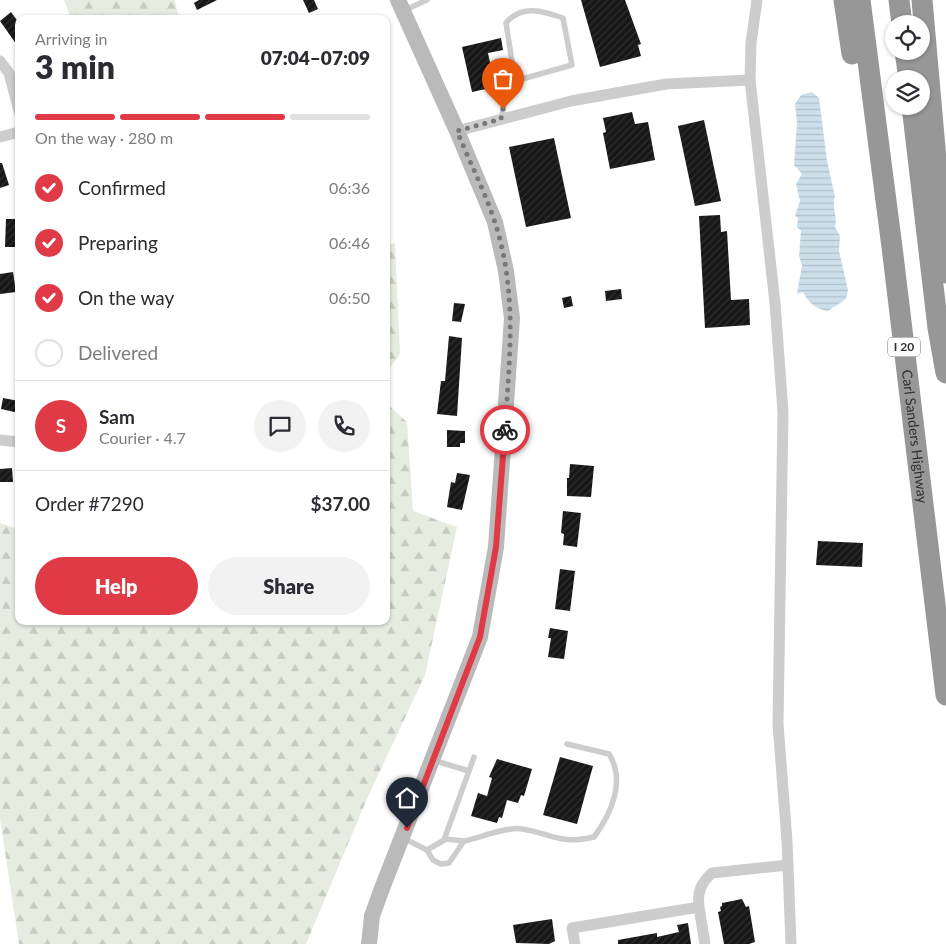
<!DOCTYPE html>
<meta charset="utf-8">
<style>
body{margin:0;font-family:Lato,sans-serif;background:#f2f2f3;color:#2b2b33;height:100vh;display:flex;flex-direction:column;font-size:19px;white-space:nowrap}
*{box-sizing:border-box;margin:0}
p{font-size:16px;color:#7c7c81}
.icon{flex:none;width:28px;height:28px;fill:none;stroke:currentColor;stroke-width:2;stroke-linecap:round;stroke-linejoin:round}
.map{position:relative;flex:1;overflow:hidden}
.panel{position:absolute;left:15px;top:15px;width:375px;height:610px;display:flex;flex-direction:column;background:#fff;border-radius:10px;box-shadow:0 1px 4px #0004}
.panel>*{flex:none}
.fabs{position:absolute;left:885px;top:15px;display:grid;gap:10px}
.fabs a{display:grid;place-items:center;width:45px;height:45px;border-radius:50%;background:#fff;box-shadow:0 1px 4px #0004;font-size:25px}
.pin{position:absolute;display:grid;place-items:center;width:42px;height:42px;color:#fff;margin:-51px -21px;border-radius:50% 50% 50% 0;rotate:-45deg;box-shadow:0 0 5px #0007}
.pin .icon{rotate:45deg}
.courier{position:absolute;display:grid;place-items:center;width:50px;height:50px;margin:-25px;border:4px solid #df3a45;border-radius:50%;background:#fff;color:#222;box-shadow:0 1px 6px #0007}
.summary em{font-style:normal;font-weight:800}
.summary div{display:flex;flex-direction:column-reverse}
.summary{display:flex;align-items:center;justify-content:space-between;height:85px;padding:0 20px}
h1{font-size:32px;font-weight:800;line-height:38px}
.bar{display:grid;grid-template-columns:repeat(4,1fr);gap:8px 5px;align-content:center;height:60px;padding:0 20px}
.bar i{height:6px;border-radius:4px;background:#e1e1e2}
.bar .selected{background:#df3a45}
.bar p{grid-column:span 4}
.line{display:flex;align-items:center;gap:12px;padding:0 20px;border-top:1px solid #e1e1e2}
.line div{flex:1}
.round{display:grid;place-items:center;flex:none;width:52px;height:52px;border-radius:26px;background:#f2f2f3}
ol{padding:0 20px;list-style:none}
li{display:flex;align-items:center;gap:15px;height:55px}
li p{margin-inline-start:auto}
li .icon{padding:5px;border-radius:50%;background:#df3a45;color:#fff;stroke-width:4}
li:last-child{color:#7c7c81}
li i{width:28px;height:28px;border:2px solid #e1e1e2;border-radius:50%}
.primary-button{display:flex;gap:10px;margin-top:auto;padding:10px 20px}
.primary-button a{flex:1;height:58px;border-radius:30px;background:#df3a45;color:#fff;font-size:20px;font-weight:800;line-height:58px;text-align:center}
.primary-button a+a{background:#f2f2f3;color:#2b2b33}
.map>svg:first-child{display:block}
</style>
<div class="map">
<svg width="946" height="944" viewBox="0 0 946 944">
<defs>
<pattern id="forest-firs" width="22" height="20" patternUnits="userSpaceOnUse" patternTransform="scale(1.25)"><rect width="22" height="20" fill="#e6ecdf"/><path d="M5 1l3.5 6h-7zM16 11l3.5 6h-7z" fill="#c6cbc0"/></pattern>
<pattern id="water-rules" width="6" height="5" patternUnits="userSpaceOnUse" patternTransform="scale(1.25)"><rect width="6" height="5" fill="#ccdfeb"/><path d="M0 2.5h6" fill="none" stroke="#b0c0ca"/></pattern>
<pattern id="building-hatch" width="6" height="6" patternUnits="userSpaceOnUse" patternTransform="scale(1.25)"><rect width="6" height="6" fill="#171717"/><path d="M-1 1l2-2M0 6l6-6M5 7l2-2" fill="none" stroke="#303030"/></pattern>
</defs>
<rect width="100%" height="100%" fill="#fff"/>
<g fill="url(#forest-firs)">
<path d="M64,0h111l4,19h-108z"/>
<path d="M395,243l5,111 -14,19v-128z"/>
<path d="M386,403l21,19 6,89 44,16 -32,148 -59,126 -60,143h-287l-19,-125v-296l19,6v92h367z"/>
</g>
<path fill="url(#water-rules)" d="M812,92l7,6 8,63 8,36c-4,9 3,19 0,30l5,9 -1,15 9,39 -2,9 -18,12c-13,-2 -19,-8 -25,-19l-6,2 5,-29 -3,-9 2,-25 -4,-4 1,-9 -3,-2 5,-15 -4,-17 6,-10 -8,-9 3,-42 -2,-19 6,-9z"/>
<g fill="url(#building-hatch)">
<path d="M199,0h18l-20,10 -3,-7z"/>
<path d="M303,0h11l4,9 -9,4z"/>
<path d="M581,0h44l16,44 -3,1 3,11 -41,11z"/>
<path d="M11,12l8,11v25l-19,-27z"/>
<path d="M501,38l2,12 -15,3 7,34 -23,5 -10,-45z"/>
<path d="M632,112l3,12 13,-2 7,38 -45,9 -7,-36 3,-1 -3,-14z"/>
<path d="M704,120l17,81 -26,5 -17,-80z"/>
<path d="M554,138l17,80 -45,9 -17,-80z"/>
<path d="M0,163h2l7,22 -9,3z"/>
<path d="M720,215l1,17 6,-1 4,69 18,-1 1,26 -45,3 -6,-112z"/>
<path d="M6,219h13v28h-14z"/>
<path d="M13,272l3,20 -16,2v-20z"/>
<path d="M621,289l1,10 -16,2 -1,-10z"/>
<path d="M571,296l2,10 -9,2 -2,-10z"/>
<path d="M454,303l11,1 -4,18 -9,-1z"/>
<path d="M449,336l13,2 -5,78 -20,-2 4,-33h4z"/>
<path d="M3,398l16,3v12l-18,-4z"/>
<path d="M447,430l18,1v12h-5v4h-13z"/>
<path d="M570,464l24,2 -3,31 -24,-1v-18h2z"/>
<path d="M12,468l1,14h-13v-13z"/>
<path d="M457,473l13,2 -8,35 -15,-3 4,-25 4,1z"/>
<path d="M563,511l18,2 -4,34 -14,-2 1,-11 -3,-1z"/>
<path d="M818,541l45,2 -1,24 -46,-2z"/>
<path d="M560,569l15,2 -5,40 -15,-2z"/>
<path d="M550,628l18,3 -4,28 -16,-2 3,-19h-3z"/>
<path d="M560,757l33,9 -16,58 -34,-9z"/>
<path d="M497,759l35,10 -8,27 -3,-1 -3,8 -11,-3 -5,18 -3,-1 -2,6 -26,-7 7,-23 9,3 5,-18 -3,-1z"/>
<path d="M742,899l4,8 3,-1 6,36 -6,2h-25l-6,-32 3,-1 -1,-4 2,-1v-3z"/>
<path d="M552,919l3,22 -6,3 -33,-1 -3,-18z"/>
<path d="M688,923l3,21h-73v-4l39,-7v4l22,-5 -2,-7z"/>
</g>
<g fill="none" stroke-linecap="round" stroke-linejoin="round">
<g stroke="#cdcdcd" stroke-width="5.5">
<path d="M405,10l22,-10"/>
<path d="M501,119l4,-20 10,-18 -9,-58c15,-19 37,-12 57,-5l9,47 -57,16"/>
<path d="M433,760l36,11"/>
<path d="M403,838l24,12 6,10 8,4 8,-1 15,-22c15,-3 44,-15 58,-12 32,5 37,16 72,8 17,-23 32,-56 15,-83l-42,-10"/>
<path d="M444,840l30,-83"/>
<path d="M427,850l19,-11 18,2"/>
</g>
<g stroke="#cdcdcd" stroke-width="11">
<path d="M757,0l-6,43 -1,37 25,223 8,109 -5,312 9,117 4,103"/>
<path d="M0,61l9,12 10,38"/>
<path d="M457,131l114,-30 95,-17 84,-4"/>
<path d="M0,137l19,-5"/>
<path d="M0,440l19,2"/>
<path d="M699,907c-2,-15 2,-24 13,-34l76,-8"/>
<path d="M575,944l-3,-16 127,-21 6,37"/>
</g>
<path stroke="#bababa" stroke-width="16" d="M369,944l3,-28 9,-25 99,-254 16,-90 16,-229 -6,-47 -11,-49 -38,-91 -59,-131"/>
<g stroke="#979797" stroke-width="21">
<path d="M844,0l8,54"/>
<path id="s1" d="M860,0l32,247 54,448"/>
<path d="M899,0l3,24"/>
<path d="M922,0l24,273"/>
<path d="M905,51l4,28"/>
<path d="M912,106l26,222 8,45"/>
</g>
</g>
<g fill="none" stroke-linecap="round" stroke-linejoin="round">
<path stroke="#787878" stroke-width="5" stroke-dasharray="0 9" d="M503,109l-2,10 -44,12c15,37 35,74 44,113 15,61 8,123 4,186"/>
<path stroke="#df3a45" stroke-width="6" d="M407,828l73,-191 16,-90 9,-117"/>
</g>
<g text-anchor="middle" stroke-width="5" stroke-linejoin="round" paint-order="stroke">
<rect fill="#fff" stroke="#6e6e6e" stroke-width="1" x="888" y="337.5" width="32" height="19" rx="4"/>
<g font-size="12" font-weight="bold" fill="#303030">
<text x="904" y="351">I 20</text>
</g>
<g font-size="14" fill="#303030" stroke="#fff">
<text dy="5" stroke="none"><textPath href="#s1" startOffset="440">Carl Sanders Highway</textPath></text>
</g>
</g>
</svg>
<div class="fabs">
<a><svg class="icon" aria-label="locate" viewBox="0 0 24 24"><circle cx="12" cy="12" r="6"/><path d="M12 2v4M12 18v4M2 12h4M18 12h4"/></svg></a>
<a><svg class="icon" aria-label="layers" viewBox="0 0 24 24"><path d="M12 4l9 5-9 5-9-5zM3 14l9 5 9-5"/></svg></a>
</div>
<div class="pin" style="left:503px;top:109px;background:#ea580c"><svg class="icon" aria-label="bag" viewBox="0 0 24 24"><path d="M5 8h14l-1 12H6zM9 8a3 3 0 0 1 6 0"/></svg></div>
<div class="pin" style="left:407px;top:828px;background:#1f2937"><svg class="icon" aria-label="home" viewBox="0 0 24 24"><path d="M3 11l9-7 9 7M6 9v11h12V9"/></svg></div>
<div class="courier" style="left:505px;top:430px"><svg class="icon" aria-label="bike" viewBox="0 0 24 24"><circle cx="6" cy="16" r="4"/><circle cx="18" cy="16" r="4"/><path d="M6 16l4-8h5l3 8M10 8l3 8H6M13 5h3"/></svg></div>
<section class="panel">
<div class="summary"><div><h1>3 min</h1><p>Arriving in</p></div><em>07:04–07:09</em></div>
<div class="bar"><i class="selected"></i><i class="selected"></i><i class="selected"></i><i></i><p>On the way · 280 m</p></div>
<ol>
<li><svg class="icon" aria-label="check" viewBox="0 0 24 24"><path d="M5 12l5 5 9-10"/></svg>Confirmed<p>06:36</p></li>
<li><svg class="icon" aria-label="check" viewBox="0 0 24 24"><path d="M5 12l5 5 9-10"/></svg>Preparing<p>06:46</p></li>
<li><svg class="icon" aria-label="check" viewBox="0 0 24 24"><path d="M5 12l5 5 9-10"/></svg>On the way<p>06:50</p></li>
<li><i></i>Delivered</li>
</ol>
<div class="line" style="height:90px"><b class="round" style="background:#df3a45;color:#fff">S</b><div><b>Sam</b><p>Courier · 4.7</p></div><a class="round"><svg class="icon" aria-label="chat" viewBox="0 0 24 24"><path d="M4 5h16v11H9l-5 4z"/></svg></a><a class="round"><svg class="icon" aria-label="phone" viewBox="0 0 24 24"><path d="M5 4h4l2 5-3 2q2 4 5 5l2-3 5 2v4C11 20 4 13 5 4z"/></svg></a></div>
<div class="line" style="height:65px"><div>Order #7290</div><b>$37.00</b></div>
<div class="primary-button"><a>Help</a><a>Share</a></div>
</section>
</div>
